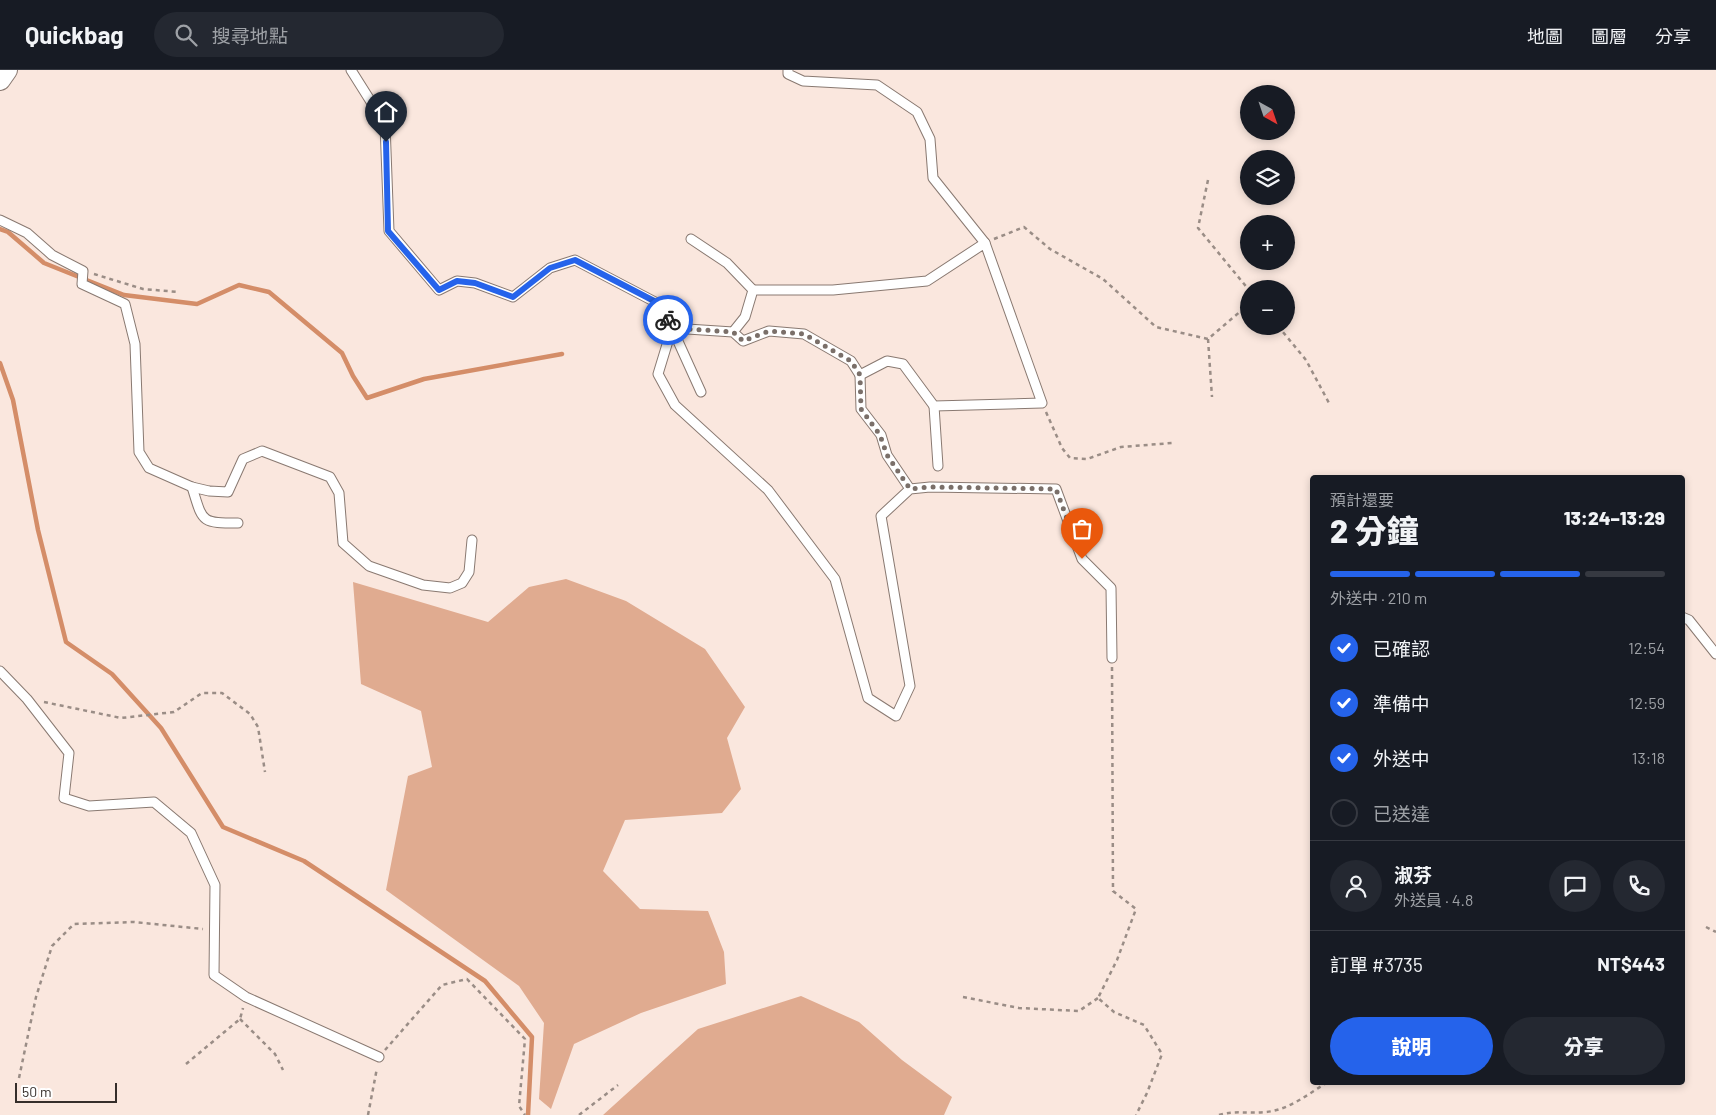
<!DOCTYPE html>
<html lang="zh-TW">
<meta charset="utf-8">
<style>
body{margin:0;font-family:Barlow,"Noto Sans TC",sans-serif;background:#242831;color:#f1f3f6;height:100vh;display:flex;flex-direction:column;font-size:19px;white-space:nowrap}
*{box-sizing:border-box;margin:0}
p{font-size:16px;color:#9ea1a6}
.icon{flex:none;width:28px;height:28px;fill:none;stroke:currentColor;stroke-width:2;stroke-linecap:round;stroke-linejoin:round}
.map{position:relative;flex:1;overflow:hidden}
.sheet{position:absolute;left:1310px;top:405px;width:375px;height:610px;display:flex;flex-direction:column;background:#171b24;border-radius:5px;box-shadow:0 2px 8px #0003}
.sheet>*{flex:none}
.needle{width:32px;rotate:140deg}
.fabs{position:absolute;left:1240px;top:15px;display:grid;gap:10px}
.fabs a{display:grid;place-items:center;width:55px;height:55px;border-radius:50%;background:#171b24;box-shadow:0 2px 8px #0003;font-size:25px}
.scale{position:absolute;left:15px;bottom:12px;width:102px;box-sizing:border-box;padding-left:5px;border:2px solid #352e2a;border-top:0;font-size:14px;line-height:18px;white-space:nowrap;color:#352e2a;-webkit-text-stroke:4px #fff;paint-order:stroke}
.pin{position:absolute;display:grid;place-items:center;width:42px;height:42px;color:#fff;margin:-51px -21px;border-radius:50% 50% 50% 0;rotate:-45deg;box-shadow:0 0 5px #0007}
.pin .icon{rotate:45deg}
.courier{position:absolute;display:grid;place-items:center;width:50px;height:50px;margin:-25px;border:4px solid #2563eb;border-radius:50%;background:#fff;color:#222;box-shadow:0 1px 6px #0007}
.head em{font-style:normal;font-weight:800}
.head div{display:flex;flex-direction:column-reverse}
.head{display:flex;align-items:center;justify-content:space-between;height:85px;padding:0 20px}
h1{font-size:32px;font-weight:800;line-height:38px}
.bar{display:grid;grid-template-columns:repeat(4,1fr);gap:8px 5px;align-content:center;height:60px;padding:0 20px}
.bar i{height:6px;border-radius:4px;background:#363941}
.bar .active{background:#2563eb}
.bar p{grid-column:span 4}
.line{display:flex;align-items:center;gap:12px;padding:0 20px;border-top:1px solid #363941}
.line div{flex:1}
.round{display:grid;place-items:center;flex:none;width:52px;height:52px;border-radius:26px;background:#242831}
ol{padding:0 20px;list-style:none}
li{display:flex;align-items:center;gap:15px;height:55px}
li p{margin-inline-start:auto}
li .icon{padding:5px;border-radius:50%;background:#2563eb;color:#fff;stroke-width:4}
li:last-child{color:#9ea1a6}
li i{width:28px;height:28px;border:2px solid #363941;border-radius:50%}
.action{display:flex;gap:10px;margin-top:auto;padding:10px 20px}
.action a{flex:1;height:58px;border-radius:30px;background:#2563eb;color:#fff;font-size:20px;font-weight:800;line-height:58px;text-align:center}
.action a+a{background:#242831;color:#f1f3f6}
header{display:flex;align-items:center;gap:30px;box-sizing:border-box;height:70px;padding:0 25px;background:#171b24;border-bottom:1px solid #363941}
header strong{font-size:24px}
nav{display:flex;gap:28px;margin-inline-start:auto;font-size:18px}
.search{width:350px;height:45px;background:#242831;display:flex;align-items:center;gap:12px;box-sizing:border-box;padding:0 18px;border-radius:28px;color:#9ea1a6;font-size:19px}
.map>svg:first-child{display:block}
</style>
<header>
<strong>Quickbag</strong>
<div class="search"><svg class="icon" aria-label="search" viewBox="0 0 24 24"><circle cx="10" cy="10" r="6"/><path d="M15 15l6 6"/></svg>搜尋地點</div>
<nav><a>地圖</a><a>圖層</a><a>分享</a></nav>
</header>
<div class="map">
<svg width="1716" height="1045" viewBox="0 0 1716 1045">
<rect width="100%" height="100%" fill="#fae7de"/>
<g fill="#e0ab90">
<path d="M566,509l60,22 79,48 40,58 -18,31 14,51 -19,24 -97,7 -22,51 37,38 68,2 16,41 2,32 -85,29 -67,31 -23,65 -12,-10 5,-76 -25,-37 -133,-96 22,-114 24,-9 -11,-56 -60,-27 -8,-102 135,40 41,-35z"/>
<path d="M801,926l58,26 43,38 50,37 -8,18h-341l95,-86z"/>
</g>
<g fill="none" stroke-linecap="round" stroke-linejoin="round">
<g stroke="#d48d68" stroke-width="4.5">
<path d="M0,159l8,3 36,31 80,32 73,9 42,-19 30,7 73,61 11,23 14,22 57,-19 138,-25"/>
<path d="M0,293l13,37 25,130 28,112 46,32 49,54 62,99 81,34 181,120 47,56 -4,78"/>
</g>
<g stroke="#897971" stroke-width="11">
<g id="service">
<path d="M351,0l34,54 4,107 50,59 18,-9 18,2 38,14 37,-29 25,-8 82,43 15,25 -14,46 17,31 93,85 67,89 33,119 28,18 14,-30 -29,-170 29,-27 20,-2 126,2 26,70 29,29 1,70"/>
<path d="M788,0v4l15,7 74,4 40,27 13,27 3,39 52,65"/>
<path d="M0,150l27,13 25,22 31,16 -1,13 43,20 10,40 4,108 10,16 43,19 17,4 19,1 15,-33 19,-8 68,26 9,16 4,50 26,23 54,19 27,3 12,-5 7,-11 3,-32"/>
<path d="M691,169l36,24 26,27"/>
<path d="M860,305l1,34 20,26 6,20 23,34"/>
<path d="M701,322l-29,-64 61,4 12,-15 8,-27h80l94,-9 58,-38 57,160 -108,3 -31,-42 -16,-3 -27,14 -9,-14 -47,-27 -35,-3 -26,10 -10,-9"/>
<path d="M934,336l4,60"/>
<path d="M192,417c11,35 8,36 46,36"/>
<path d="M1682,547l7,3 27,34"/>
<path d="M0,601l27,28 42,54 -5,45 25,8 65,-4 37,31 24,52 -1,90 32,22 133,60"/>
</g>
</g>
<g stroke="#897971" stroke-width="22">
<path id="tertiary" d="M0,10l7,-10"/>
</g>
<g stroke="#9a8d86" stroke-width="2.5" stroke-dasharray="4 4" stroke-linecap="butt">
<path d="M1208,110l-10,48 51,62"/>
<path d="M994,169l30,-12 26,22 53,30 53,48 52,12 41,-35"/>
<path d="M94,204l49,15 36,3"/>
<path d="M1278,256l28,34 23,43"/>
<path d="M1208,269l4,58"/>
<path d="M1046,342l16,36 8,10 17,1 34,-12 51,-4"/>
<path d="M1112,597l1,224 23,18 -19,51 -19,38 16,14 30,13 18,29 -15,39 -11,22"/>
<path d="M44,632l77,16 53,-6 28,-19h20l28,21 8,13 7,45"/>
<path d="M1706,857l10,5"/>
<path d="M963,927l56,11 60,3 19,-13"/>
<path d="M240,949l35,35 8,16"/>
<path d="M385,980l57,-65 25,-6 58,60 -6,67 6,9"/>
<path d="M186,994l54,-45 3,-11"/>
<path d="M19,1008l17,-81 16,-51 22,-22 60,-2 69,7"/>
<path d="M368,1045l9,-47"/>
<path d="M579,1045l39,-30"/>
<path d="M1219,1045c16,-5 31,-1 47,-3 23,-2 42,-18 62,-30"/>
</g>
<use href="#service" stroke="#fff" stroke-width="9"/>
<use href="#tertiary" stroke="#fff" stroke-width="20"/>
</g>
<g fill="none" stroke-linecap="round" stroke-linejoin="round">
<path stroke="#7a6f69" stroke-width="5" stroke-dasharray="0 9" d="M668,250l4,8 61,4 10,9 26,-10 35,3 47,27 9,14 1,34 19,26 7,20 23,34 20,-2 126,2 26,70"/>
<path stroke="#2563eb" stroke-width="6" d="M386,72l2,89 51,59 18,-9 18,2 38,14 37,-29 25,-8 83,43 10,17"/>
</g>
</svg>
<div class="fabs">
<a><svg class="needle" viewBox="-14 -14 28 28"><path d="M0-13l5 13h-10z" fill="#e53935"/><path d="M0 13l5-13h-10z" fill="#9ea1a6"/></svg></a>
<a><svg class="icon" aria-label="layers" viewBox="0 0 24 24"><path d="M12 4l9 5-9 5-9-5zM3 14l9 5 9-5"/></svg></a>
<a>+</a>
<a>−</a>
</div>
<div class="scale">50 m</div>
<div class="pin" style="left:1082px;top:489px;background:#ea580c"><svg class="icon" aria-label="bag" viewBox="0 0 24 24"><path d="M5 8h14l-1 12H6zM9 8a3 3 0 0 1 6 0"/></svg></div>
<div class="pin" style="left:386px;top:72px;background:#1f2937"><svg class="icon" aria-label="home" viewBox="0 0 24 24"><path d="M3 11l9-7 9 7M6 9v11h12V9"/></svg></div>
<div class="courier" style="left:668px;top:250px"><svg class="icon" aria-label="bike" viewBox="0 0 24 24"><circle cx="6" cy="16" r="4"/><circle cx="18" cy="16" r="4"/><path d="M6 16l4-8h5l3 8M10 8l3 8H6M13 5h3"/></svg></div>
<section class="sheet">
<div class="head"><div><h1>2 分鐘</h1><p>預計還要</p></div><em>13:24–13:29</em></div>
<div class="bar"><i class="active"></i><i class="active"></i><i class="active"></i><i></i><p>外送中 · 210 m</p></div>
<ol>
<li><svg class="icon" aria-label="check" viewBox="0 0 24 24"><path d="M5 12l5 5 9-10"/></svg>已確認<p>12:54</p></li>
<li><svg class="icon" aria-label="check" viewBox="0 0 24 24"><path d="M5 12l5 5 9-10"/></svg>準備中<p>12:59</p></li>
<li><svg class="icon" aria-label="check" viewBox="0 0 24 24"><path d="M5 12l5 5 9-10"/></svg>外送中<p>13:18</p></li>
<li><i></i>已送達</li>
</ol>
<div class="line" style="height:90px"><a class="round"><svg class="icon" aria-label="person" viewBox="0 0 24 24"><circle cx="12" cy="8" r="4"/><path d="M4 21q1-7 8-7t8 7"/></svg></a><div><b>淑芬</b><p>外送員 · 4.8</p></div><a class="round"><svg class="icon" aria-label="chat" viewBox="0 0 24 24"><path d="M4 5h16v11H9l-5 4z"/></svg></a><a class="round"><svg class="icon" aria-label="phone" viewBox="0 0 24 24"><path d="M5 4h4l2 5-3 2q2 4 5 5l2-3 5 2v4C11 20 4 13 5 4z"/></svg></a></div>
<div class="line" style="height:65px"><div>訂單 #3735</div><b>NT$443</b></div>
<div class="action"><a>說明</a><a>分享</a></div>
</section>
</div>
